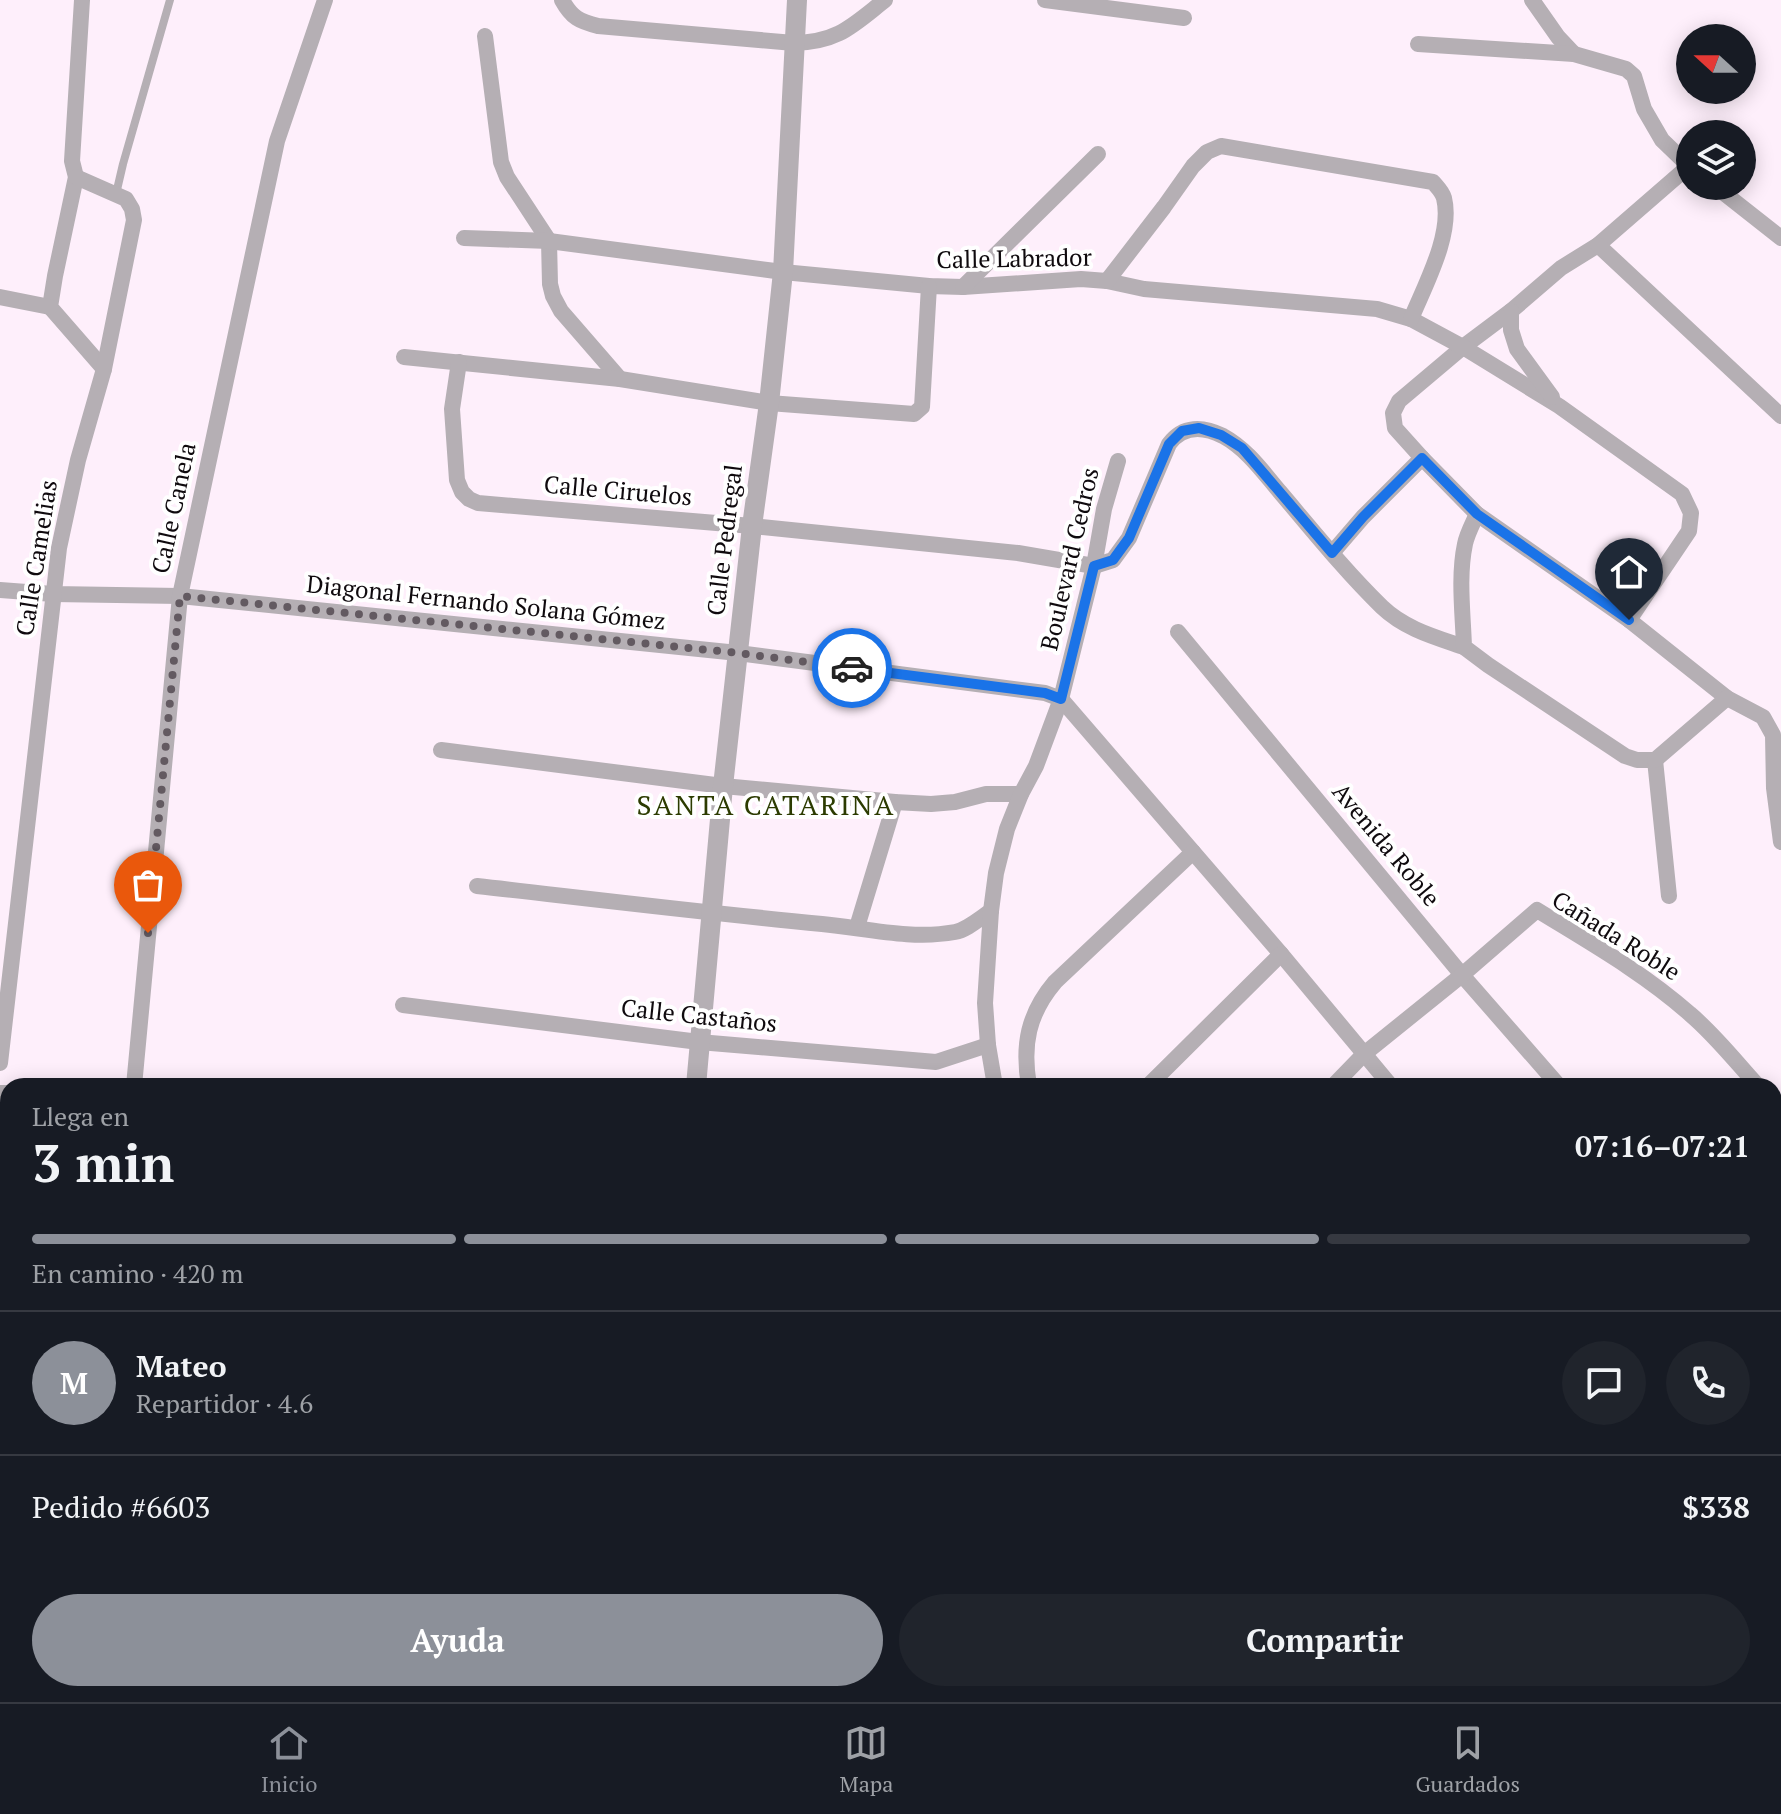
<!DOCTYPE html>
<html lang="es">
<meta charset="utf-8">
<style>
body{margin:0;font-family:"PT Serif",serif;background:#20242c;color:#f1f3f6;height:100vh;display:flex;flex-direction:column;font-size:30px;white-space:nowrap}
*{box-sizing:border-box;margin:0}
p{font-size:26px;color:#9ea1a6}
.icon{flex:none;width:44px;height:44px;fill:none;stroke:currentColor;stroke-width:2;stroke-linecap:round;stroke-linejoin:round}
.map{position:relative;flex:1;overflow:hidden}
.side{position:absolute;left:0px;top:1078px;width:1782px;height:624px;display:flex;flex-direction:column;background:#171b24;border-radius:24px 24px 0 0;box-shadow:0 4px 20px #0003}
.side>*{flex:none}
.needle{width:52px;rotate:291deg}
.tools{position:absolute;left:1676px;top:24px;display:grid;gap:16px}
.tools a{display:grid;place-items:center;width:80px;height:80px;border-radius:50%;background:#171b24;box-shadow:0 4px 20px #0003;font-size:40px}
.pin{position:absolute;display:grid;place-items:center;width:68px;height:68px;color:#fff;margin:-82px -34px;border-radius:50% 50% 50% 0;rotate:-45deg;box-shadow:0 0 8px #0007}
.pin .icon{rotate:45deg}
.courier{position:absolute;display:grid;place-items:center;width:80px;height:80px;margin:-40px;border:6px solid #1a73e8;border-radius:50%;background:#fff;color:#222;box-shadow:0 2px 10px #0007}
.headline em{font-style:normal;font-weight:700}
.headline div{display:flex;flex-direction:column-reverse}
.headline{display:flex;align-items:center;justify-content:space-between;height:136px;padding:0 32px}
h1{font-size:52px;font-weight:700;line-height:60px}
.bar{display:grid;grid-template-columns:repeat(4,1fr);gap:12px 8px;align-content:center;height:96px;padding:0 32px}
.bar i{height:10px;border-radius:6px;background:#363941}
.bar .selected{background:#8c9099}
.bar p{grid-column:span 4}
.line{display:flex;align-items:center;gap:20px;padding:0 32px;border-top:2px solid #363941}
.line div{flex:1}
.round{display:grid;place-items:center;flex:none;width:84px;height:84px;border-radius:42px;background:#20242c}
.button{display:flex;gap:16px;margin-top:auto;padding:16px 32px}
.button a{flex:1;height:92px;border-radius:48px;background:#8c9099;color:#fff;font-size:32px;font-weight:700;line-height:92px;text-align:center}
.button a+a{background:#20242c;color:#f1f3f6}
.dock{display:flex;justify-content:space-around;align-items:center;height:112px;border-top:2px solid #363941;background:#171b24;font-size:22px;color:#9ea1a6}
.dock a{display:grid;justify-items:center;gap:4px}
.dock .selected{color:#8c9099}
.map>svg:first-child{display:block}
</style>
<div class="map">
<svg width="1781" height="1702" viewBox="0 0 1781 1702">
<rect width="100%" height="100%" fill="#feeffb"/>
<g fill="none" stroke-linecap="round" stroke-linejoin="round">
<path stroke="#b5afb4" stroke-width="8" d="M116,194l7,-30 47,-164"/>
<g stroke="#b5afb4" stroke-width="16">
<path d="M82,0l-10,161 4,16 -21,99 -5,31 54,62"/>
<path d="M562,0c10,18 17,21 36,26l196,17c44,-1 58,-17 91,-43"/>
<path d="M1045,0l139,18"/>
<path d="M1532,0l26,37 16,17"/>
<path d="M485,36l16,126 6,15 42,64 1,43 3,12 8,15 59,68"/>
<path d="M1418,44l156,10 52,15 8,7 10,33 18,31 28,27"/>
<path d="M1689,166l-91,79 -37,23 -50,43 -48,36 -64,54 -6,12 2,15 27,30 55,56 152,106 98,78 36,19 10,18 1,53 7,54"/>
<path d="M1715,186l66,52"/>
<path d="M464,238l85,3 234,31 146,14 34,1 118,-8 26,2 37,8 233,20 34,10 52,28 96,59 123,88 9,19 -2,18 -60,89"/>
<path d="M1598,245l183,171"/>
<path d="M1107,281l57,-74 29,-41 14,-14 14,-6 212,36c4,5 9,9 11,16 9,36 -19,87 -33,121"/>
<path d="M963,287l135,-133"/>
<path d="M0,297l50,10"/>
<path d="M1511,311v19l6,19 35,48"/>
<path d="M404,357l216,22 149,24 145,11 8,-7 7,-121"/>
<path d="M459,362l-7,47 5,71 5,12 7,7 9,4 274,23 266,27 76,13 19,-6 16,-22 40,-94c14,-19 34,-18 54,-8 24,13 40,36 57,56 33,39 66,80 102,115 23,22 53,30 82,40"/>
<path d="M1477,514c-4,9 -10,20 -12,30 -7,33 -2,70 -1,103l24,18 137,91 12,4h18"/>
<path d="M1332,553l31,-36 59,-59"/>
<path d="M0,590l53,4 127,2 558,57 307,40 16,6 220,255 110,132"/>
<path d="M1178,632l284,343 97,111"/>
<path d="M441,750l282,36 172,16 36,2 24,-2 31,-8h35"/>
<path d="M1655,760l14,136"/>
<path d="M1655,760l72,-62"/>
<path d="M477,886c115,13 230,27 345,38 43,4 89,16 133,8 12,-2 25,-14 36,-21"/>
<path d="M857,927l38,-125"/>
<path d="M403,1005l296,37 237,20 52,-17"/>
<path d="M0,1063l59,-515 19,-88 26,-91 30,-149 -2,-11 -6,-10 -50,-22"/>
<path d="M134,1086l46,-490 97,-455 48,-141"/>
<path d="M995,1086l-7,-41 -3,-42 6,-92 5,-38 11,-44 14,-35 15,-28 25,-67 33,-133 10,-57 14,-48"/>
<path d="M1029,1086c-7,-41 -1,-72 26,-104l138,-130"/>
<path d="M1148,1086l133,-132"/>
<path d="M1333,1086l31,-32 98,-79 75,-65c52,32 107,63 153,104 25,21 46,48 68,72"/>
<path d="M0,1093h8"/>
<path d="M1774,1100l7,4"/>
<path d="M1774,1268l7,-9"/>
<path d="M1774,1312l7,6"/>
<path d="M1774,1482l7,6"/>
<path d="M0,1526h8"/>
<path d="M1774,1544l7,-7"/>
<path d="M808,1694l70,8"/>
<path d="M1565,1694l10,8"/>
<path d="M56,1702l1,-8"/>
<path d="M1267,1702l7,-8"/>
<path d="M1441,1702l8,-8"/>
<path d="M1622,1702l7,-8"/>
</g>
<g stroke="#b5afb4" stroke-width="20">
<path d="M696,1086l27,-300 29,-260 17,-123 14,-131 14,-272"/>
<path d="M625,1702l1,-8"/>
</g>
</g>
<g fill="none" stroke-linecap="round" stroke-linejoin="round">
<path stroke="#635a61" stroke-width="8" stroke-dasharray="0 14.4" d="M148,933l32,-337 558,57 114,15"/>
<path stroke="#1a73e8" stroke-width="10" d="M852,668l193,25 16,6 33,-133 19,-6 16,-22 40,-94 13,-13 17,-3 22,7 21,13 90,105 31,-36 59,-59 55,56 152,106"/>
</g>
<g text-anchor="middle" stroke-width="8" stroke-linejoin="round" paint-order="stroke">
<g font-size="24" fill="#0f0a0e" stroke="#fff">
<text transform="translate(1014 259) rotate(-1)" y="8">Calle Labrador</text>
<text transform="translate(618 491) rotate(5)" y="8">Calle Ciruelos</text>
<text transform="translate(174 508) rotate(-78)" y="8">Calle Canela</text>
<text transform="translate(725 540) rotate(-83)" y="8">Calle Pedregal</text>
<text transform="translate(37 558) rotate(-81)" y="8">Calle Camelias</text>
<text transform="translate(1070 559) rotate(-77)" y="8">Boulevard Cedros</text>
<text transform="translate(486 603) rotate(6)" y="8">Diagonal Fernando Solana Gómez</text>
<text transform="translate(1386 845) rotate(50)" y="8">Avenida Roble</text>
<text transform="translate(1616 936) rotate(32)" y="8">Cañada Roble</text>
<text transform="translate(699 1016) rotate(6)" y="8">Calle Castaños</text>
</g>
<g font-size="28" letter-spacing="2" fill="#2c3b01" stroke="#fff">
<text x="766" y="815">SANTA CATARINA</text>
</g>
</g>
</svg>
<div class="tools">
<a><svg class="needle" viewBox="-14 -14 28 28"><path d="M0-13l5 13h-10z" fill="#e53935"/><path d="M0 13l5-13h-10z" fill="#9ea1a6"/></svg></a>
<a><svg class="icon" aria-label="layers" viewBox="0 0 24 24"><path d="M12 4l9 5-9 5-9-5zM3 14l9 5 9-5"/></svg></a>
</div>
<div class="pin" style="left:148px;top:933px;background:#ea580c"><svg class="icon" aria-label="bag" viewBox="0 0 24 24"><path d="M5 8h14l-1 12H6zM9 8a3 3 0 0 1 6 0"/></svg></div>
<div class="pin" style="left:1629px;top:620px;background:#1f2937"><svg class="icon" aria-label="home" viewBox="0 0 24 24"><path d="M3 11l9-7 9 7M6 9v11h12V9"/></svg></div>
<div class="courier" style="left:852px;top:668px"><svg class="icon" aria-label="car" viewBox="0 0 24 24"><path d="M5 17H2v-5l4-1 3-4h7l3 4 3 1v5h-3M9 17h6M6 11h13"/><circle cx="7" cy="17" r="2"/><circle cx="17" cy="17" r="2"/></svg></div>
<section class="side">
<div class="headline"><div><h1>3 min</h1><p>Llega en</p></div><em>07:16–07:21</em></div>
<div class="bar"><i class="selected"></i><i class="selected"></i><i class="selected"></i><i></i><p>En camino · 420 m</p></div>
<div class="line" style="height:144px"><b class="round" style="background:#8c9099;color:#fff">M</b><div><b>Mateo</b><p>Repartidor · 4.6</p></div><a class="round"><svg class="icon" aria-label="chat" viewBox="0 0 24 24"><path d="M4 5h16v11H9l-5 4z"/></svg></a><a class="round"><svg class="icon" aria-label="phone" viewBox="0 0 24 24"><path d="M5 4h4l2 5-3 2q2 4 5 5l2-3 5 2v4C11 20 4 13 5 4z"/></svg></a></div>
<div class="line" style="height:104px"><div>Pedido #6603</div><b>$338</b></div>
<div class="button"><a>Ayuda</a><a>Compartir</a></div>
</section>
</div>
<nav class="dock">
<a class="selected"><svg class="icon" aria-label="home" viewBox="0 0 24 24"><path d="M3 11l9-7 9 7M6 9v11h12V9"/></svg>Inicio</a>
<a><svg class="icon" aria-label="map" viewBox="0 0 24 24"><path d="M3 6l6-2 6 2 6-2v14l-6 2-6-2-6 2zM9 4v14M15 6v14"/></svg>Mapa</a>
<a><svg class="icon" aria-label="saved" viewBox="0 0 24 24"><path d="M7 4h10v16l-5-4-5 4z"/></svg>Guardados</a>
</nav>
